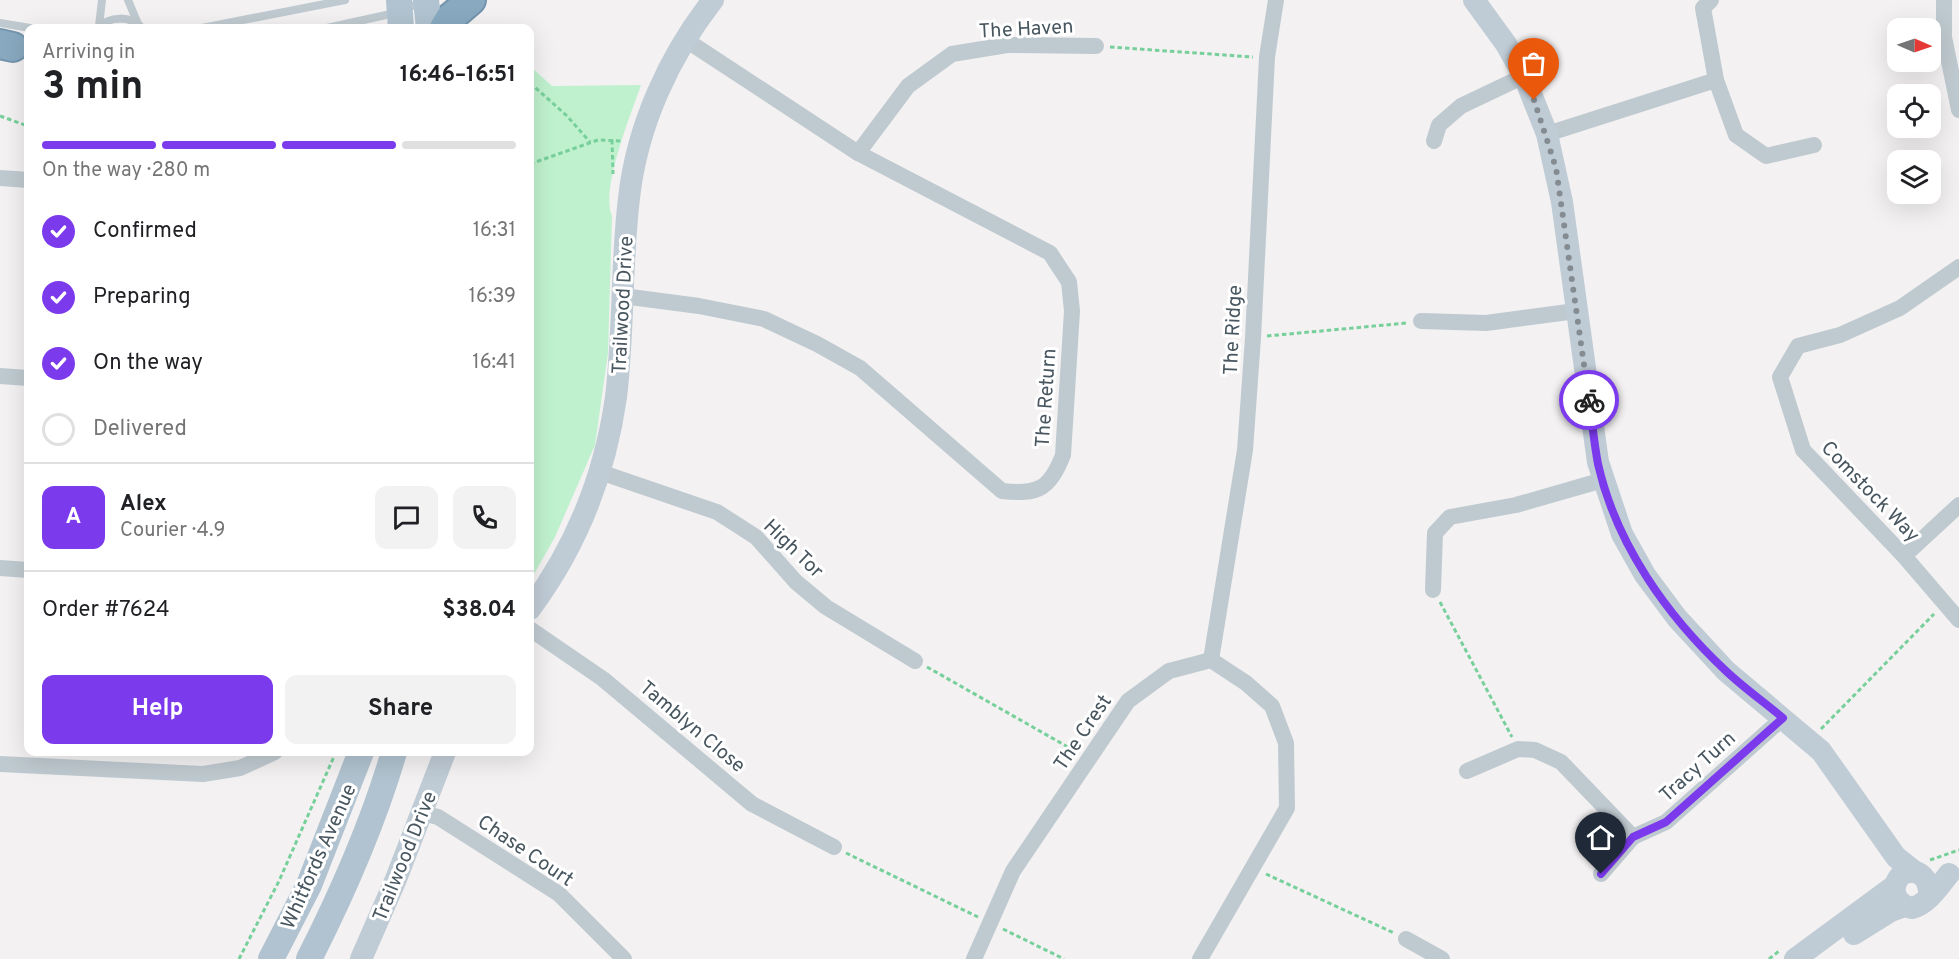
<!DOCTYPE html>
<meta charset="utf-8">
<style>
body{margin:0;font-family:Overpass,sans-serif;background:#f2f2f2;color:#202124;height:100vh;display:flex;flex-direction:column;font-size:22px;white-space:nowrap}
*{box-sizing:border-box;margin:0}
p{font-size:20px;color:#757577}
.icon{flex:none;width:33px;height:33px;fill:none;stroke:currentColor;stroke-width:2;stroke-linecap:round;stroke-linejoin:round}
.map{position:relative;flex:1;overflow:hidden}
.side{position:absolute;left:24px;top:24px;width:510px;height:732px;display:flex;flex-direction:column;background:#fff;border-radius:12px;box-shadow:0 6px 24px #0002}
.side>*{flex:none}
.needle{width:39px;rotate:92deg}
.tools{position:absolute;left:1887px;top:18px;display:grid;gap:12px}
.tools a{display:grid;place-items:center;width:54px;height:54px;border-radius:12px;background:#fff;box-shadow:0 6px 24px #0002;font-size:30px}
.pin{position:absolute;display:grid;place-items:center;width:51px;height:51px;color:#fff;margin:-62px -26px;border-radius:50% 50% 50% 0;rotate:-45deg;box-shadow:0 0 6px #0007}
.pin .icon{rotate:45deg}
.courier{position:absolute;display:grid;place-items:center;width:60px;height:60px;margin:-30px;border:4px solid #7c3aed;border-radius:50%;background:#fff;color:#222;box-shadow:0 2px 8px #0007}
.overview em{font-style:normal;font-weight:700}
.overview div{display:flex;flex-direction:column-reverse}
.overview{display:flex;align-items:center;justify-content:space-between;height:102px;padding:0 18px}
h1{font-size:39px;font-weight:700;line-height:45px}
.bar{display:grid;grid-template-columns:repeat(4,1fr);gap:9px 6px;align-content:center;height:72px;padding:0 18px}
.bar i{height:8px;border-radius:4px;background:#e0e0e0}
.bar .selected{background:#7c3aed}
.bar p{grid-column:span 4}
.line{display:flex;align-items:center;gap:15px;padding:0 18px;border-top:2px solid #e0e0e0}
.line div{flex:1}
.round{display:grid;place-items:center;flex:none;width:63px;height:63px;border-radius:12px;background:#f2f2f2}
ol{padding:0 18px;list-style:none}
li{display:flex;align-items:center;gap:18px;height:66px}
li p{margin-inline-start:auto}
li .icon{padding:6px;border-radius:50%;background:#7c3aed;color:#fff;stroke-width:4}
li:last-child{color:#757577}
li i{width:33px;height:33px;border:3px solid #e0e0e0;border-radius:50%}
.button{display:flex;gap:12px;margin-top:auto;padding:12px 18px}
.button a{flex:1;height:69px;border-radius:12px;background:#7c3aed;color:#fff;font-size:24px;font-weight:700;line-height:69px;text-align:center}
.button a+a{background:#f2f2f2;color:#202124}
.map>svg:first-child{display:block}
</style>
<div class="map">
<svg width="1959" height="959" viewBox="0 0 1959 959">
<rect width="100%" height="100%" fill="#f3f1f1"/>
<path fill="#c0f1ce" d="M530,66l22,20 89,-1c-10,29 -41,105 -29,131l-4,137 -13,92 -40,92 -25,44z"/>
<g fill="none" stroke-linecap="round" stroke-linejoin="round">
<g stroke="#7394ac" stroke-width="32">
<g id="highway">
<path d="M444,28l6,-10 21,-18"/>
<path d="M0,44l13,3"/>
</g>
</g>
<g stroke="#77d09b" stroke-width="3" stroke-dasharray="4.5 3" stroke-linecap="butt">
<path d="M1110,47l143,10"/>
<path d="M530,83l37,33 23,26"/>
<path d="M0,116l28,10"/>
<path d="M612,140l1,34"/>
<path d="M530,164l68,-24 25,1"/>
<path d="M1267,336l140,-13"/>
<path d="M1440,602l72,135"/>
<path d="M927,667l148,84"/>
<path d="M1821,729l113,-115"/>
<path d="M846,853l132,64"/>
<path d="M1930,860l29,-10"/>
<path d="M1266,874l128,59"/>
<path d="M1003,929l61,30"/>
<path d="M239,959l40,-78 57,-129"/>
<path d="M1769,959l10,-8"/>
</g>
<g stroke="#bfcad0" stroke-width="8">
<path d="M128,0l10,24"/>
<path d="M0,23l30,5"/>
<path d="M99,26l3,-26"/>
<path d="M97,28c13,-12 33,-13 45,0"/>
<path d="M202,28l143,-28"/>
<path d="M327,28l59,-13 38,-13"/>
</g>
<g stroke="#bfcad0" stroke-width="16">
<path d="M1711,0l-8,8 13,72 20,55 30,21 48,-11"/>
<path d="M1944,0v37l15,73"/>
<path d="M1547,134l169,-54"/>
<path d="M1434,141l5,-16 22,-19 63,-30"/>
<path d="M858,153l50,-67 44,-32 55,-9 89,1"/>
<path d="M0,178l28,2"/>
<path d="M1959,267l-59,41 -60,27 -42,11 -18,31 23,73 101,106 55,64"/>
<path d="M623,296l76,10 65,13 53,25 43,24 142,123c36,4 48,-2 61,-36l9,-144 -3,-29 -19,-29 -192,-100 -172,-113"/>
<path d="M1421,321l65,2 90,-12"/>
<path d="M0,376l28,2"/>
<path d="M600,472l117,40 39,25 40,45 30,25 89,54"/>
<path d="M1904,556l55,-51"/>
<path d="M0,568l28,2"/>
<path d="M1433,590l2,-57 15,-16 66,-12 87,-25"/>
<path d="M530,629l73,50 149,125 82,43"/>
<path d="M1211,660l34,-210 8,-112 14,-281 9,-57"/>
<path d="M0,764l203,10 37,-6 35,-16"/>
<path d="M1467,771l51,-22 17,1 26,12 72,75"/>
<path d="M422,813l16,4 121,77 65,65"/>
<path d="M1601,874l32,-37 33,-15 117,-104"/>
<path d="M1406,939l36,20"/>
<path d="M974,959l39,-88 115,-170 41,-30 42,-11 35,23 26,23 14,37 1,65 -87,151"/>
</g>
<g stroke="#bfcbd5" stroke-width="22">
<path d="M1474,0l32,44 18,32 23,58 15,68 36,260 24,72 23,41 32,43 49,53 95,80 75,106 19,15"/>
<path d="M530,609c46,-62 75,-134 86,-212 8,-66 5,-133 13,-199 8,-72 40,-142 84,-198"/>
<path d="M1929,897c1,-18 -9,-30 -27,-23 -13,13 -8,30 10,34 16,-4 27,-22 37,-34"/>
<path d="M1854,934l37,-23 14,-5"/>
<path d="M361,959l35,-80 49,-127"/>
<path d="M1795,959l99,-73"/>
</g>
<g stroke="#b1c3d0" stroke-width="26">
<path d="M399,0l2,28"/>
<path d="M426,0l3,28"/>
<path d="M271,959l38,-74 52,-133"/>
<path d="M309,959c34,-67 64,-135 85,-207"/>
</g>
<use href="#highway" stroke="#88a9c0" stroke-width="28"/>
</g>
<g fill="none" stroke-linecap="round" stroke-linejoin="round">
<path stroke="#848c92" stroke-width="6" stroke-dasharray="0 10.8" d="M1534,100l22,68 33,232"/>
<path stroke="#7c3aed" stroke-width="8" d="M1589,400c3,21 5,43 9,64 18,80 69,152 128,207 18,17 38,31 57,47l-117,104 -33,15 -32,37"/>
</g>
<g text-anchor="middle" stroke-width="6" stroke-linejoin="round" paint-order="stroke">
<g font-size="20" fill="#48565f" stroke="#fff">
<text transform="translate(1026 28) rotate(-3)" y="7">The Haven</text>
<text transform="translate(622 305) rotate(-87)" y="7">Trailwood Drive</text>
<text transform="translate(1232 330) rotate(-87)" y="7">The Ridge</text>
<text transform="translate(1045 398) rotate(-86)" y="7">The Return</text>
<text transform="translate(1871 491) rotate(46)" y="7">Comstock Way</text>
<text transform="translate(794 548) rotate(44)" y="7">High Tor</text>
<text transform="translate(693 726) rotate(40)" y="7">Tamblyn Close</text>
<text transform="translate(1082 732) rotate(-56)" y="7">The Crest</text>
<text transform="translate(1697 766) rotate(-42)" y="7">Tracy Turn</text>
<text transform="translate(526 850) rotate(34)" y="7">Chase Court</text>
<text transform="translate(318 856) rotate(-66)" y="7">Whitfords Avenue</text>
<text transform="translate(404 856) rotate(-68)" y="7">Trailwood Drive</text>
</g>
</g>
</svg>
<div class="tools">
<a><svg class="needle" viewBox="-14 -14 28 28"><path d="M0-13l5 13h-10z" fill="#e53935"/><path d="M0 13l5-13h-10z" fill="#757577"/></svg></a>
<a><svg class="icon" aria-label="locate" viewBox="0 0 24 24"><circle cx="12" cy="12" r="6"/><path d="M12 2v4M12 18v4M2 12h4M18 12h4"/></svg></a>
<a><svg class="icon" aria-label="layers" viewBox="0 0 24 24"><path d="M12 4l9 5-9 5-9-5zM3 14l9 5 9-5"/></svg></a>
</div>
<div class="pin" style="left:1534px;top:100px;background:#ea580c"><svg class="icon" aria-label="bag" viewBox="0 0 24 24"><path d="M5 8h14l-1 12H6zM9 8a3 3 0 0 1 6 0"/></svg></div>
<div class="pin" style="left:1601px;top:874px;background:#1f2937"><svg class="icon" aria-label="home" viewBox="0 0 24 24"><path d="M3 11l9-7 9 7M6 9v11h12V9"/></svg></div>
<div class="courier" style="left:1589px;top:400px"><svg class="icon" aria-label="bike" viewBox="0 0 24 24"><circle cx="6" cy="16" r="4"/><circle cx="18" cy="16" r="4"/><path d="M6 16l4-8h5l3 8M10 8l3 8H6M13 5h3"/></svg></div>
<section class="side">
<div class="overview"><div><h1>3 min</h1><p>Arriving in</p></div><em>16:46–16:51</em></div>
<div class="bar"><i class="selected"></i><i class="selected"></i><i class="selected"></i><i></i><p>On the way · 280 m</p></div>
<ol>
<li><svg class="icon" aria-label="check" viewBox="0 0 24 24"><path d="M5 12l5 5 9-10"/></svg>Confirmed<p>16:31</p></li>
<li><svg class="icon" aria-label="check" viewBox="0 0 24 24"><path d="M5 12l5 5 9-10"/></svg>Preparing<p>16:39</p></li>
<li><svg class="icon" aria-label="check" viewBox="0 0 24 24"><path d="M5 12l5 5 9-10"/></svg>On the way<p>16:41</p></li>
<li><i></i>Delivered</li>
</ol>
<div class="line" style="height:108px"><b class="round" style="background:#7c3aed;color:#fff">A</b><div><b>Alex</b><p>Courier · 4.9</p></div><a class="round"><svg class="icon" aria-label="chat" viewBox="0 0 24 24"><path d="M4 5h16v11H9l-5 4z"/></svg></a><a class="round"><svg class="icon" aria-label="phone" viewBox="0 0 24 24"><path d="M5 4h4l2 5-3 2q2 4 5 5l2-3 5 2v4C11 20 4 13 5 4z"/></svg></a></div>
<div class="line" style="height:78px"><div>Order #7624</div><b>$38.04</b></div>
<div class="button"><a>Help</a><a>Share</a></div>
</section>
</div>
